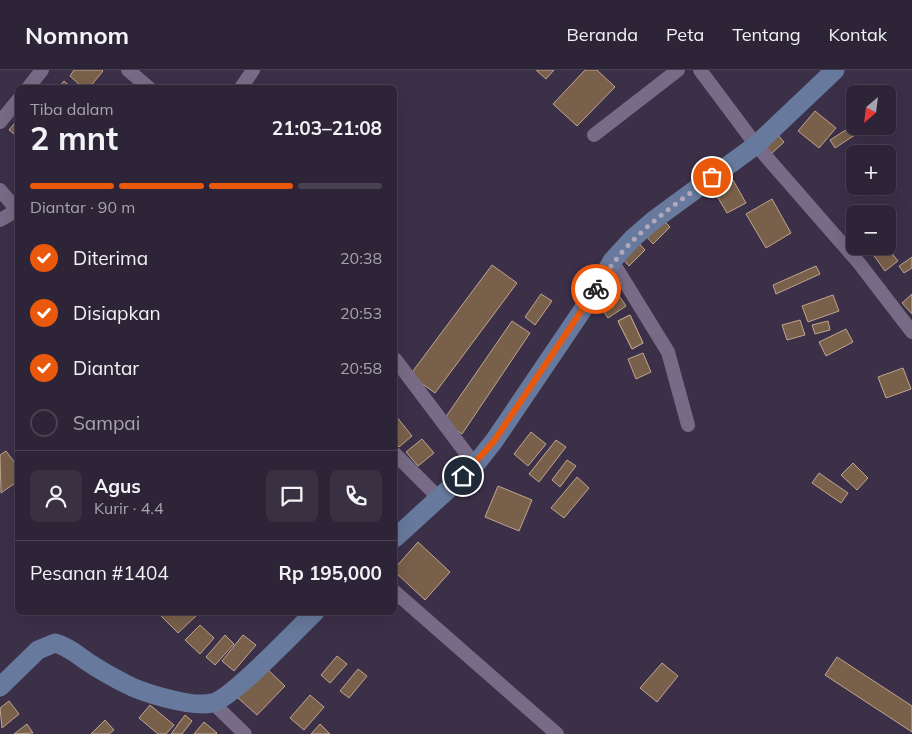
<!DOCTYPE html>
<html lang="id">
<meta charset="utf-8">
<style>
body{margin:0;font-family:Mulish,sans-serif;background:#393042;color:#f1f3f6;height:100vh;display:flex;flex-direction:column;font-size:19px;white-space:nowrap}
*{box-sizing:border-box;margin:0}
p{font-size:16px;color:#a7a4ad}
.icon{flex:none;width:28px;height:28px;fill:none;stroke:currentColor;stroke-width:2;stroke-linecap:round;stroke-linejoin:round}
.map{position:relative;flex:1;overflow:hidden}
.sheet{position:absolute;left:15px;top:15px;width:382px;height:530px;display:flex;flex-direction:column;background:#2d2437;border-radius:8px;box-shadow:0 5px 20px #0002,0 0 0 1px #484152}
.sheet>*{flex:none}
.needle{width:32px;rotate:208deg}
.buttons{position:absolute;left:846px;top:15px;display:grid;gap:10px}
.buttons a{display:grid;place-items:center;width:50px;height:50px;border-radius:8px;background:#2d2437;box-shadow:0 5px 20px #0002,0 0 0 1px #484152;font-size:25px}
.pin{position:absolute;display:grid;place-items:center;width:42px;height:42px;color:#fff;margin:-21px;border:2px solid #fff;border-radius:50%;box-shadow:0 1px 5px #0007}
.courier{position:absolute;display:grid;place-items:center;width:50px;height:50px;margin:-25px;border:4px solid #ea580c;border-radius:50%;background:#fff;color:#222;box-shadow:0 1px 6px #0007}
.headline em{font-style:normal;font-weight:700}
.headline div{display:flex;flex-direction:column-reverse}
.headline{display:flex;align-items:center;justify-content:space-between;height:85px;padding:0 15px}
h1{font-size:32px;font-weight:700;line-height:38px}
.bar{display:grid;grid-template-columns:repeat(4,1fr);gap:8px 5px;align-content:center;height:60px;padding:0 15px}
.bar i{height:6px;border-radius:4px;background:#484152}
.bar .selected{background:#ea580c}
.bar p{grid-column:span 4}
.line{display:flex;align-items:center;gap:12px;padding:0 15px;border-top:1px solid #484152}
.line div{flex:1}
.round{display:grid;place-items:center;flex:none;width:52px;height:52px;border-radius:8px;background:#393042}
ol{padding:0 15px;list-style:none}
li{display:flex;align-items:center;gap:15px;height:55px}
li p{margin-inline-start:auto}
li .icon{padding:5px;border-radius:50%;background:#ea580c;color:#fff;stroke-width:4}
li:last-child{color:#a7a4ad}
li i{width:28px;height:28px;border:2px solid #484152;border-radius:50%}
header{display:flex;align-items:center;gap:30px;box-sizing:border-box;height:70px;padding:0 25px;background:#2d2437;border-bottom:1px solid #484152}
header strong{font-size:24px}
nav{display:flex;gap:28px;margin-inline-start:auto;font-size:18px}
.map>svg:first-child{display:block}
</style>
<header>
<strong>Nomnom</strong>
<nav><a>Beranda</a><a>Peta</a><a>Tentang</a><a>Kontak</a></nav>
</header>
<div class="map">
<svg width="912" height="664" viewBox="0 0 912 664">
<rect width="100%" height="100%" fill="#3c3049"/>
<g fill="#79604b" stroke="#c0a58e">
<path d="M74,0h28l1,1 -14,17h-6l-13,-12z"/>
<path d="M536,0h18l-8,9z"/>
<path d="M585,0h12l18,17 -38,39 -24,-22z"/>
<path d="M64,11l8,7h-14z"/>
<path d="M815,41l21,17 -17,20 -21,-17z"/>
<path d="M18,49v18l-9,-7z"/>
<path d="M855,54l6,7 -26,17 -5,-8z"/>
<path d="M777,64l7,8 -13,12 -7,-7z"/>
<path d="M733,110l13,23 -19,10 -13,-22z"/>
<path d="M772,129l19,34 -25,15 -20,-34z"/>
<path d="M663,150l7,7 -17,17 -7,-8z"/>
<path d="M636,170l9,10 -16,16 -10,-11z"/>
<path d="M881,176h5l12,15 -13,10 -13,-18z"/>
<path d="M912,187v11l-8,5 -5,-7z"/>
<path d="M492,195l25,18 -82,110 -25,-18z"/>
<path d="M816,196l4,8 -44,20 -3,-9z"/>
<path d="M616,221l10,15 -18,12 -10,-15z"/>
<path d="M541,224l11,7 -17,24 -10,-8z"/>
<path d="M912,224v20l-10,-11z"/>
<path d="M833,225l6,16 -31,11 -6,-16z"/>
<path d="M630,245l13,28 -11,6 -14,-28z"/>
<path d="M630,245l13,28 -11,6 -14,-28z"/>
<path d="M800,250l5,15 -18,5 -5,-15z"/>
<path d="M512,251l18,12 -68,101 -19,-13z"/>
<path d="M828,251l2,9 -15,4 -3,-9z"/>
<path d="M846,259l7,13 -27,14 -7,-14z"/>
<path d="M643,283l8,19 -15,7 -8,-20z"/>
<path d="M903,298l8,21 -25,9 -8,-21z"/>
<path d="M396,346l16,20 -13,11 -4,-5z"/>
<path d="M531,362l15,12 -18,22 -14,-12z"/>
<path d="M422,369l12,14 -16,13 -12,-14z"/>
<path d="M556,370l10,7 -27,35 -10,-8z"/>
<path d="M6,381l12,16v14l-17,12 -1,-38z"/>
<path d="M567,390l9,6 -16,21 -8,-7z"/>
<path d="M853,393l15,15 -11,12 -16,-15z"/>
<path d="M819,403l29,20 -7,10 -29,-20z"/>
<path d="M577,407l12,11 -25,30 -13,-10z"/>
<path d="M498,416l34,14 -13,31 -34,-14z"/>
<path d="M418,472l32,30 -25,28 -30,-28v-4z"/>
<path d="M194,542l3,3 -19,18 -20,-20z"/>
<path d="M200,555l14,13 -14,16 -15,-14z"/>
<path d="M225,565l9,9 -19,21 -9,-8z"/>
<path d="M243,565l13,10 -22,26 -12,-10z"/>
<path d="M337,586l10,8 -17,19 -9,-8z"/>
<path d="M837,587l75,49v26l-87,-57z"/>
<path d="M662,593l16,13 -21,26 -17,-14z"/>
<path d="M266,598l19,18 -28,29 -19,-17z"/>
<path d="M358,599l9,7 -18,22 -9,-7z"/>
<path d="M310,625l14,12 -20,23 -14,-12z"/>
<path d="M9,631l10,13 -17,14 -2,-20z"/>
<path d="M150,635l24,20 -8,9h-8l-19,-16z"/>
<path d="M185,645l7,6 -10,13h-11z"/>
<path d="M105,650l9,10 -5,4h-18z"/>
<path d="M204,652l13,11 -1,1h-22z"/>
<path d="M27,654l6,9 -19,1z"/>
<path d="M320,654l10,10h-19z"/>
</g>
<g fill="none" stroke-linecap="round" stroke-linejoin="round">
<g stroke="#786b87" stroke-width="14">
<path d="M128,0l21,18"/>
<path d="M700,0l56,75 103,118 53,69"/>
<path d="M28,18l14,-18"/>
<path d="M241,18l12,-18"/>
<path d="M0,52l18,-22"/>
<path d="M594,65l84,-65"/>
<path d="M0,120l17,20 -17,10"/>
<path d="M612,191l56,91 20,73"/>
<path d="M395,289l80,106"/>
<path d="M395,384l45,45"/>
<path d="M395,522l162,142"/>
<path d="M213,633l32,31"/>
</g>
<g stroke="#677a9d" stroke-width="19">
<path d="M395,468l80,-73 19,-24 94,-139 24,-41 21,-23 21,-18 102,-75 79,-75"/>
<path d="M0,617l38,-37 17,-7c15,4 23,13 36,21 10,7 22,13 33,19 18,10 69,25 88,20 20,-4 84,-73 103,-91"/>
</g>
</g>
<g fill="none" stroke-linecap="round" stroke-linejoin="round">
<path stroke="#b1a8bb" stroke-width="5" stroke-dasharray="0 9" d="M596,219c31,-53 68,-76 116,-112"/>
<path stroke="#ea580c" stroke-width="6" d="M463,406l31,-35 102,-152"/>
</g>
</svg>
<div class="buttons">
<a><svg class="needle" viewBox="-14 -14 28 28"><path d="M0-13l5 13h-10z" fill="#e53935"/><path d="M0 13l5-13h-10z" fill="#a7a4ad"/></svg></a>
<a>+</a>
<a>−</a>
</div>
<div class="pin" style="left:712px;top:107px;background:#ea580c"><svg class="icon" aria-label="bag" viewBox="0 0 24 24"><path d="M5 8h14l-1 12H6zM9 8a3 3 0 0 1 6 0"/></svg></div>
<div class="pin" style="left:463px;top:406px;background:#1f2937"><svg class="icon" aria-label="home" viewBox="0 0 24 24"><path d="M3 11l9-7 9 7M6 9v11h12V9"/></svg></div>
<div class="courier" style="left:596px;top:219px"><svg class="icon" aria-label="bike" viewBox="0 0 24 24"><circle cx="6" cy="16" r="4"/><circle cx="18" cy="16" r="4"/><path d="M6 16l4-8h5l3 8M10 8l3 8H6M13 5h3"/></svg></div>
<section class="sheet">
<div class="headline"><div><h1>2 mnt</h1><p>Tiba dalam</p></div><em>21:03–21:08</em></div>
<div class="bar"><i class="selected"></i><i class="selected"></i><i class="selected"></i><i></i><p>Diantar · 90 m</p></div>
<ol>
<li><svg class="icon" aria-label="check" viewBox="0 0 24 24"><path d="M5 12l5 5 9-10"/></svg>Diterima<p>20:38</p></li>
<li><svg class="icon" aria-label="check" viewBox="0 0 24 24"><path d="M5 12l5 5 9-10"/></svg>Disiapkan<p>20:53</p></li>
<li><svg class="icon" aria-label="check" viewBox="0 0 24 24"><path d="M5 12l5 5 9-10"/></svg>Diantar<p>20:58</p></li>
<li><i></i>Sampai</li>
</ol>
<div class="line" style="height:90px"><a class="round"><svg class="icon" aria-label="person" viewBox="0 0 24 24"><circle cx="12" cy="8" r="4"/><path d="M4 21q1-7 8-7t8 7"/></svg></a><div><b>Agus</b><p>Kurir · 4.4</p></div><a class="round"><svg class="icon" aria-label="chat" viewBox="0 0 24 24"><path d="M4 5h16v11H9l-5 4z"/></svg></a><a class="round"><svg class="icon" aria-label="phone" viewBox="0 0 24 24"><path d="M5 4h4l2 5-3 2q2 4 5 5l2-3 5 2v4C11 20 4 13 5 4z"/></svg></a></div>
<div class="line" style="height:65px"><div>Pesanan #1404</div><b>Rp 195,000</b></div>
</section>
</div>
